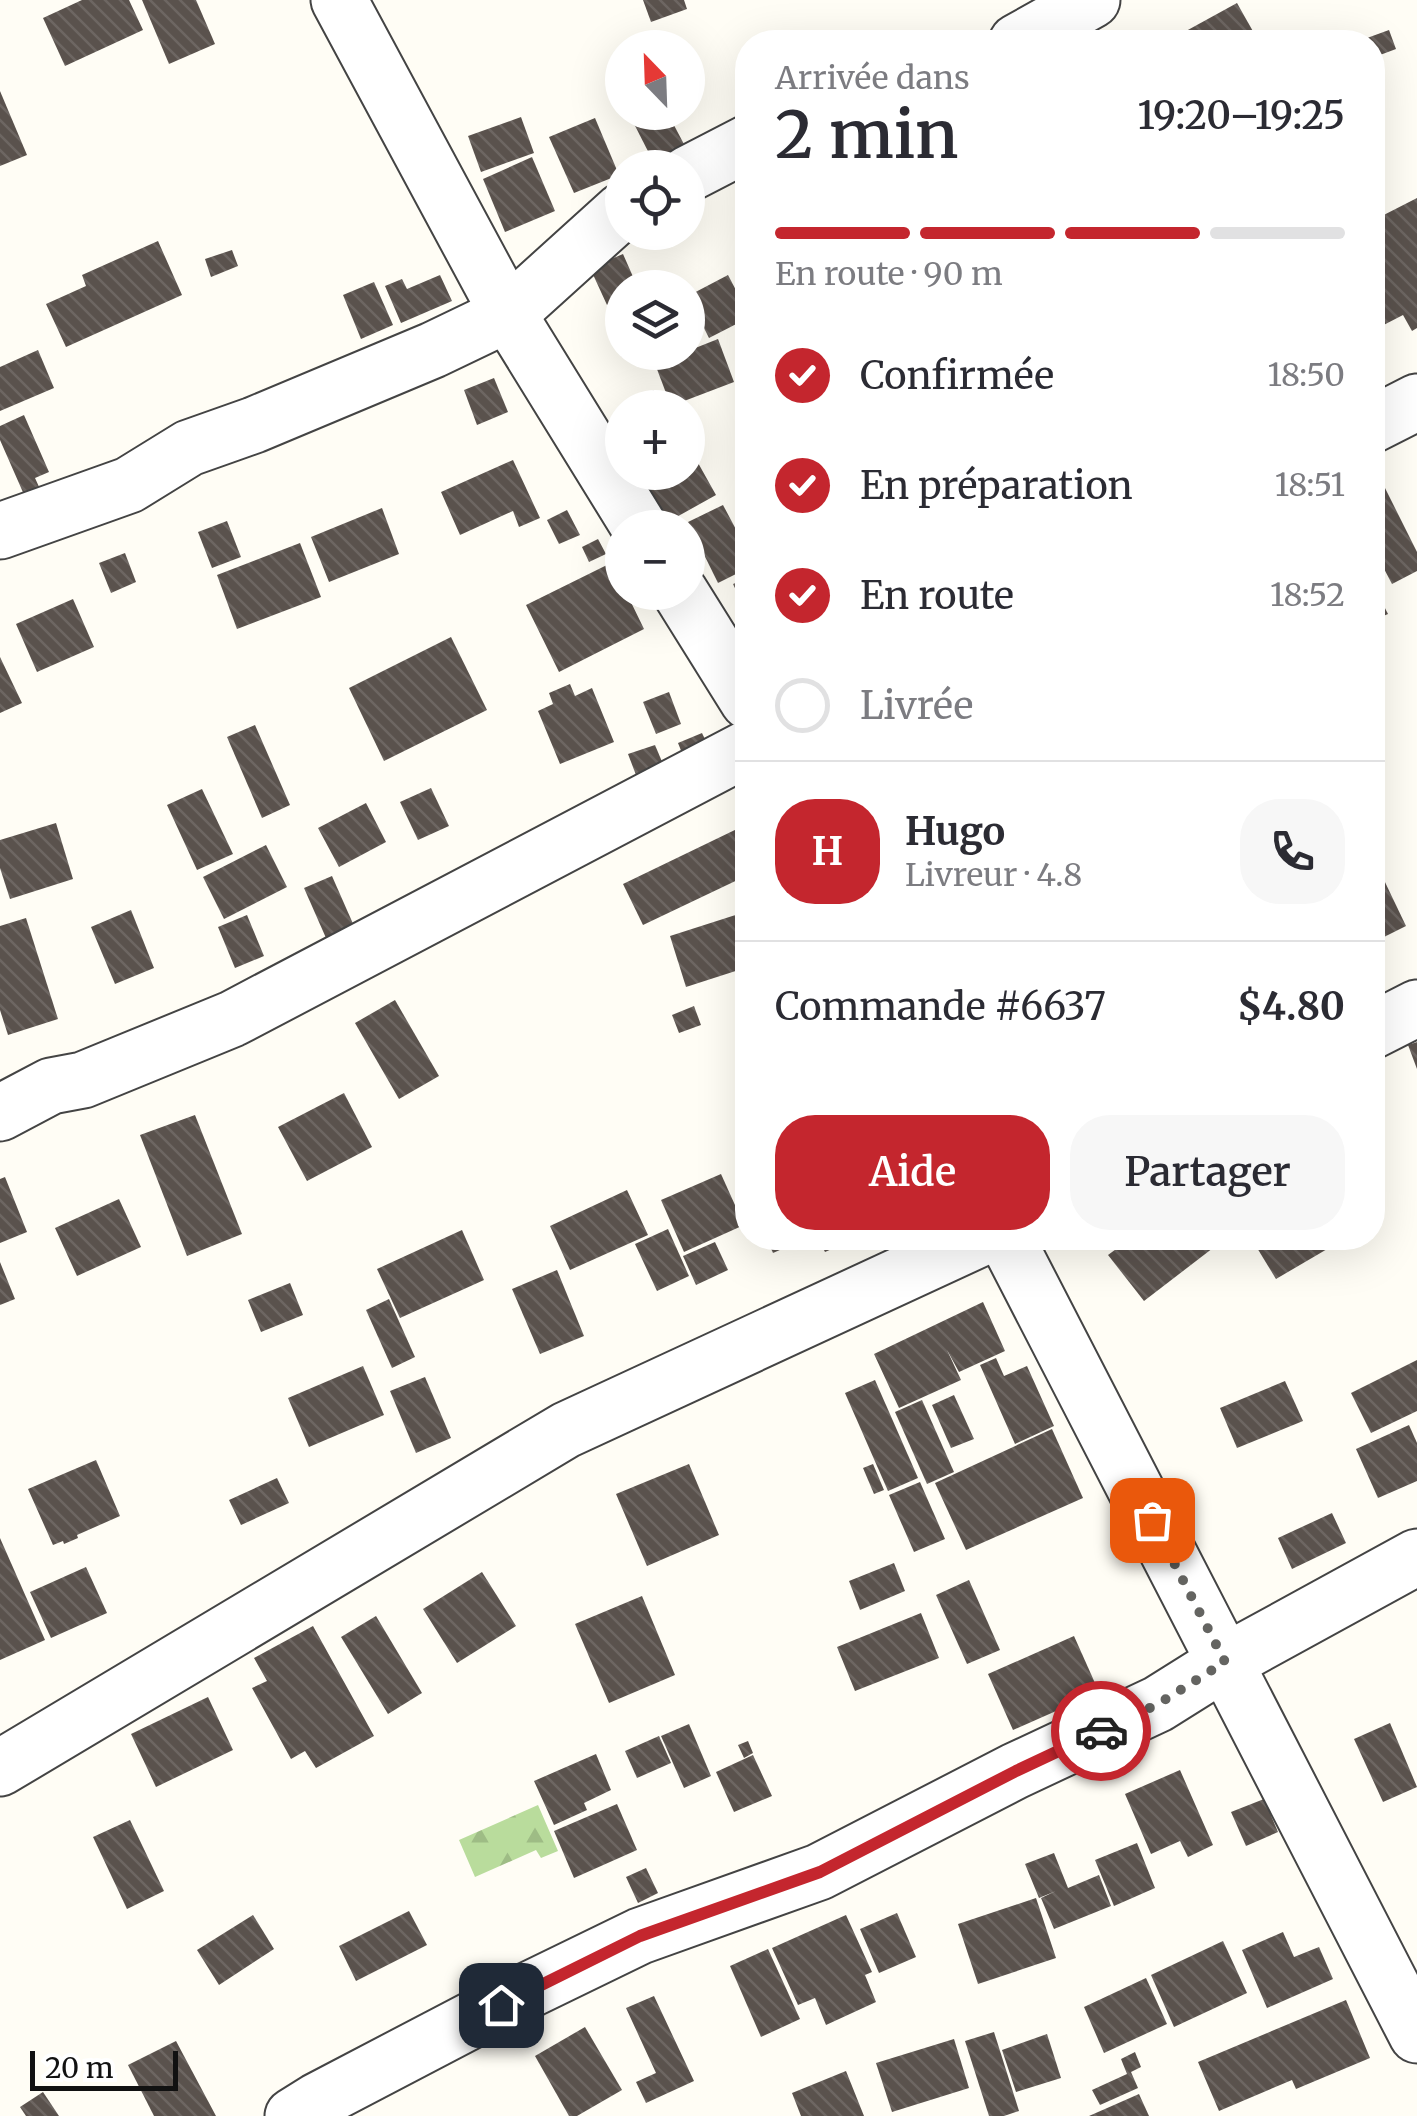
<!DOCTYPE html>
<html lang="fr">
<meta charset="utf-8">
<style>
body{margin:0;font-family:Merriweather,serif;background:#f7f7f7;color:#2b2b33;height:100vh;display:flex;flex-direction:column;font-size:38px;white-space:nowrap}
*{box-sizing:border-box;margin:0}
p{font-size:32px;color:#7c7c81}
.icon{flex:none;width:55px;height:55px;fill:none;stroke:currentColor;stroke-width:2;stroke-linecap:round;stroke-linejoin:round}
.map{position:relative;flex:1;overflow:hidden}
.drawer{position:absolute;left:735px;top:30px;width:650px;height:1220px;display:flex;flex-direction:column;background:#fff;border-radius:40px;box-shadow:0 10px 40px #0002}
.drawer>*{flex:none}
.needle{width:65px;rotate:337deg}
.fabs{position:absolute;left:605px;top:30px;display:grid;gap:20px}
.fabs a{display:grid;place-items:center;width:100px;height:100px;border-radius:50%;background:#fff;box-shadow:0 10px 40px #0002;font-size:50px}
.scale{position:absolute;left:30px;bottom:25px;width:148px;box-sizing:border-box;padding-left:10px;border:5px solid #111;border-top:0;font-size:28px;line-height:35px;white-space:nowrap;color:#111;-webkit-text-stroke:8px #fff;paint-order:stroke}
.pin{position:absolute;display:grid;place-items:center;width:85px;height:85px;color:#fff;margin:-42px;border-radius:20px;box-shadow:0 5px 15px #0006}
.courier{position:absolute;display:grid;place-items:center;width:100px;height:100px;margin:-50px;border:8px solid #c4262e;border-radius:50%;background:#fff;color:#222;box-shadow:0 2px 12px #0007}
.overview em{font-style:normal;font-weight:600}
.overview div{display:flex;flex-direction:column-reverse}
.overview{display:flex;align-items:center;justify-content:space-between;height:170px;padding:0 40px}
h1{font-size:65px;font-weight:600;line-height:75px}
.bar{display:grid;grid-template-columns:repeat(4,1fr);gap:15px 10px;align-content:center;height:120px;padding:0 40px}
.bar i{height:12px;border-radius:8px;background:#e1e1e2}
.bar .active{background:#c4262e}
.bar p{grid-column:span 4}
.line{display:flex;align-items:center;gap:25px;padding:0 40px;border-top:2px solid #e1e1e2}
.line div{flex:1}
.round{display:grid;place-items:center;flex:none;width:105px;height:105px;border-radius:40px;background:#f7f7f7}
ol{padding:0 40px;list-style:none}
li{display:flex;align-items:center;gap:30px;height:110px}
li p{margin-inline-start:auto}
li .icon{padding:10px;border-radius:50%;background:#c4262e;color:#fff;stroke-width:4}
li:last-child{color:#7c7c81}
li i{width:55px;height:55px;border:5px solid #e1e1e2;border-radius:50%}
.button{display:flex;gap:20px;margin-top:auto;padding:20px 40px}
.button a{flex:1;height:115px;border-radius:40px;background:#c4262e;color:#fff;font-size:40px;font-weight:600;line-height:115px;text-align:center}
.button a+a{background:#f7f7f7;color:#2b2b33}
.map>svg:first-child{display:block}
</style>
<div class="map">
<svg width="1417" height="2116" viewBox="0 0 1417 2116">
<defs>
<pattern id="forest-firs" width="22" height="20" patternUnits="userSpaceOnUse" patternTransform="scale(2.5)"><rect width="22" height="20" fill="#b9dc9c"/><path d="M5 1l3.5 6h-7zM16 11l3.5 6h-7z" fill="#9ebc85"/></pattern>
<pattern id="building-back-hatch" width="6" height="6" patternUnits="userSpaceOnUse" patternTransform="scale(2.5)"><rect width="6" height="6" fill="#5a524d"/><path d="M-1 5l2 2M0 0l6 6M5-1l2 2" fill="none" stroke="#6d6662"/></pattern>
</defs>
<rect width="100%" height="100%" fill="#fffdf5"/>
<path fill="url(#forest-firs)" d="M538,1805l20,46 -17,7 -5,-8 -61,27 -16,-37z"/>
<g fill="url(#building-back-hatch)">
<path d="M82,0h47l14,30 -78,36 -22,-48z"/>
<path d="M142,0h54l19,44 -46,20z"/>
<path d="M643,0h41l3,9 -36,13z"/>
<path d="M1237,3l22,39h-93z"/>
<path d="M1389,30l7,19 -24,9v-16h-16z"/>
<path d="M0,91l27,64 -27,11z"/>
<path d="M628,112h39l19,36 -31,17z"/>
<path d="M521,117l13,36 -53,19 -13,-36z"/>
<path d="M595,118l24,57 -45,18 -25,-56z"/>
<path d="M532,157l23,54 -50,21 -22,-53z"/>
<path d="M1417,198v130l-5,3 -9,-16 -31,16v-110z"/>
<path d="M158,241l24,54 -116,52 -20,-43 40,-18 -4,-11z"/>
<path d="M232,250l6,16 -27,11 -6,-18z"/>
<path d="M623,254l15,34h-16v10l-15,7 -17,-37z"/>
<path d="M440,275l12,26 -51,22 -16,-37 17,-7 5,10z"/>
<path d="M728,275l20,38v5l-39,20 -21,-42z"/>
<path d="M374,282l19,43 -32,14 -18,-44z"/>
<path d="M622,318v39l-13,-33z"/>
<path d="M718,339l16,43 -63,24 -16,-42z"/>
<path d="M38,350l16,38 -54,23v-44z"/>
<path d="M494,378l14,34 -31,13 -13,-35z"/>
<path d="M654,390l9,18h-39z"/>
<path d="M24,415l25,57 -14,6 10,22 -16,6 -29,-66v-14z"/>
<path d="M688,445l28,50 -52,29 -28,-49 4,-3h48z"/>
<path d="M513,460l27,58 -21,9 -6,-16 -53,24 -19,-43z"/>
<path d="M1384,486l33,66v19l-25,13 -20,-38v-54z"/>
<path d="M723,505l25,47v16l-30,15 -30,-61z"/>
<path d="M382,508l17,46 -70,28 -18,-45z"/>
<path d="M567,510l13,25 -21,9 -12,-24z"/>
<path d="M227,521l14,36 -29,11 -14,-36z"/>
<path d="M598,539l8,15 -17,8 -7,-15z"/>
<path d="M300,543l21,54 -84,32 -20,-54z"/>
<path d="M125,553l11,29 -25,11 -12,-30z"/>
<path d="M611,563l11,23v6h4l18,37 -85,43 -33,-67z"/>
<path d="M748,578v37l-15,-31z"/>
<path d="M1372,583l16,31 -16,7z"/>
<path d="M73,599l21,48 -57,25 -21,-48z"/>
<path d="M451,637l36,73 -103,51 -35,-73z"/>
<path d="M0,657l22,46 -22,10z"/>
<path d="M570,684l5,12 17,-8 22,54 -54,22 -22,-53 15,-7 -4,-11z"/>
<path d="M669,692l12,32 -25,10 -13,-32z"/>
<path d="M255,725l35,80 -28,13 -35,-81z"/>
<path d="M702,733l11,23 -25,12 -10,-25z"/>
<path d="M655,745l8,19 -27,11 -8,-21z"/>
<path d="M431,788l18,38 -31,14 -18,-38z"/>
<path d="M202,789l31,65 -36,16 -30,-65z"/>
<path d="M366,803l20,39 -47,25 -21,-39z"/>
<path d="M56,823l17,56 -63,20 -10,-31v-28z"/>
<path d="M739,828l9,18v29l-105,50 -20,-41z"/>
<path d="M266,845l21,42 -63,32 -21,-42z"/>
<path d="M1372,855l34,71 -34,17z"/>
<path d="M332,876l22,50 -28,12 -22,-50z"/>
<path d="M131,910l23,58 -39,16 -24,-57z"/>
<path d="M748,911v56l-62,20 -16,-51z"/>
<path d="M247,915l17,41 -29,12 -17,-41z"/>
<path d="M26,918l32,101 -50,16 -8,-25v-84z"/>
<path d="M395,1000l44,76 -40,23 -44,-76z"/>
<path d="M694,1006l7,19 -22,8 -7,-18z"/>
<path d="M1417,1042v27l-9,-24z"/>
<path d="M344,1093l28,54 -65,34 -29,-54z"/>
<path d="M195,1115l47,119 -55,22 -47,-121z"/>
<path d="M748,1168v27l-11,-22z"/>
<path d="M721,1174l23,51 -60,27 -23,-52z"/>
<path d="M5,1177l22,55 -27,11v-64z"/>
<path d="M627,1190l21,45 -78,35 -20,-44z"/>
<path d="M119,1199l22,48 -64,29 -22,-48z"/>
<path d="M668,1229l21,47 -32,15 -22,-47z"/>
<path d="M462,1230l22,50 -84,38 -23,-49z"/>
<path d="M766,1238h41l-34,15z"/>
<path d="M818,1238h39l-32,14z"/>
<path d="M1131,1238h95l-82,63 -36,-46z"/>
<path d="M1251,1238h95l-70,41z"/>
<path d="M715,1242l13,28 -32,15 -13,-29z"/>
<path d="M0,1262l15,37 -15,6z"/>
<path d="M557,1270l27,66 -44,18 -28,-65z"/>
<path d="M290,1283l13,32 -42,17 -13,-32z"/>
<path d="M389,1299l26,58 -23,11 -26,-58z"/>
<path d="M983,1302l22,49 -46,21 -12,-22 14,30 -62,28 -25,-54z"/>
<path d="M996,1358l8,18 23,-10 27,60 -39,18 -35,-79z"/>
<path d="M1417,1360v51l-46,22 -20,-40z"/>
<path d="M363,1366l21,49 -75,32 -21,-49z"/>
<path d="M425,1377l26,61 -35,15 -26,-62z"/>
<path d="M875,1380l43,98 -30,13 -43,-98z"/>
<path d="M1285,1381l18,40 -66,27 -17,-40z"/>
<path d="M954,1395l20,44 -23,9 -19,-43z"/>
<path d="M922,1400l32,72 -27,12 -32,-72z"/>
<path d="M1409,1425l8,18v38l-39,17 -22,-49z"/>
<path d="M1052,1429l31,69 -117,52 -31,-67z"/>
<path d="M96,1460l24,56 -43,19 1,3 -14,6 -1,-3 -10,4 -25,-56z"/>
<path d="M689,1464l30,71 -72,31 -31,-72z"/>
<path d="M873,1464l11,26 -10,4 -11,-26z"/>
<path d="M277,1478l12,25 -48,22 -12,-25z"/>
<path d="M920,1482l25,57 -31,13 -25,-57z"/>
<path d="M1332,1513l14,30 -54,26 -14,-31z"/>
<path d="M0,1538l45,102 -45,20z"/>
<path d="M894,1563l11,28 -45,19 -11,-29z"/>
<path d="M86,1567l21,46 -56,25 -21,-46z"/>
<path d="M482,1572l34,54 -59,37 -34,-54z"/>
<path d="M969,1580l31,70 -33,14 -31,-69z"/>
<path d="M642,1596l33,79 -66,28 -34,-79z"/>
<path d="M921,1613l18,45 -84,33 -18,-44z"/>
<path d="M376,1616l46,77 -34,21 -47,-77z"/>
<path d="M313,1626l61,110 -58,32 -11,-17 -14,8 -39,-71 15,-7 -13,-23z"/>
<path d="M1074,1636l25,56 -86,38 -25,-56z"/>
<path d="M1115,1687l11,24 -35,16 -10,-25z"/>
<path d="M208,1697l25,53 -77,37 -25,-53z"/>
<path d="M1390,1723l27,64 -34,15 -29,-63z"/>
<path d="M689,1724l22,52 -27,12 -23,-52z"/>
<path d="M659,1736l12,27 -34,15 -12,-27z"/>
<path d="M748,1741l5,12 -9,5 -6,-13z"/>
<path d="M596,1754l15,36 -27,13 3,7 -33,15 -20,-44z"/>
<path d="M753,1755l19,41 -38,16 -18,-40z"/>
<path d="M1180,1770l33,75 -25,12 -8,-16 -29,13 -26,-60z"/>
<path d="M1264,1799l14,33 -32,14 -15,-34z"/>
<path d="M617,1804l20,46 -63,28 -20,-47z"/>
<path d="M130,1820l34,71 -37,18 -34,-72z"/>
<path d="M1137,1843l18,45 -41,18 -19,-46z"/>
<path d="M1054,1853l14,35 31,-13 12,31 -57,23 -13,-31 15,-7 -17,7 -14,-34z"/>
<path d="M646,1868l12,25 -20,10 -12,-26z"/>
<path d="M1036,1898l20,60 -78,26 -20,-60z"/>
<path d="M409,1911l18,34 -71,36 -17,-35z"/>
<path d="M897,1913l19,44 -37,16 -19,-44z"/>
<path d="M253,1915l21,34 -55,36 -22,-35z"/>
<path d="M846,1915l26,57 -7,3 11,27 -50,23 -11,-27 -17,7 -26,-57z"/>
<path d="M1283,1932l11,25 25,-10 14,32 -66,29 -25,-58z"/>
<path d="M1223,1941l24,52 -73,34 -23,-52z"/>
<path d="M768,1949l32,70 -39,18 -31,-71z"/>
<path d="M1146,1978l21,46 -63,29 -20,-46z"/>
<path d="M654,1996l40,85 -48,22 -10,-21 20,-9 -30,-65z"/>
<path d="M1346,2000l24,58 -74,31 -4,-9 -73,31 -21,-49z"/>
<path d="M585,2027l37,63 -45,26h-8l-34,-60z"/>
<path d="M994,2032l25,79 -15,5h-15l-24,-75z"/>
<path d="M1047,2034l14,44 -45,14 -14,-42z"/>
<path d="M954,2039l15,49 -77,24 -16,-49z"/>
<path d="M176,2041l40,75h-62l-26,-51z"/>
<path d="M1135,2052l6,15 -10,5 7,16 -38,17 -8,-15 35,-16 -6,-15z"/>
<path d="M846,2071l18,45h-63l-9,-23z"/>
<path d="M43,2092l16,24h-33l-6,-9z"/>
<path d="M1139,2094l10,22h-60z"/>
</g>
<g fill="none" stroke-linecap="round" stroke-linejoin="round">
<g stroke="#444" stroke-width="59">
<g id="minor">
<path d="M339,0l169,314 132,214"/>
<path d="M1017,42l75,-42"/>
<path d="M688,174l60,-31"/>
<path d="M1372,425l45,-23"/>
<path d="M0,531l129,-46 60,-37 65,-23 179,-75 75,-36 114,-103"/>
<path d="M680,592l68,109"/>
<path d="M1372,1031l45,-23"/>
<path d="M0,1113l51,-27 32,-6 149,-61 516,-271"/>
<path d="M1006,1238l411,797"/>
<path d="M0,1768l566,-338 415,-192"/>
<path d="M293,2116l24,-15 214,-112 109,-53 179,-64 196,-101 143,-67 67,-42 192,-105"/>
</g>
</g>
<use href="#minor" stroke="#fff" stroke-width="55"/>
</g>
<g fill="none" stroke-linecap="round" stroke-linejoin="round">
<path stroke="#646461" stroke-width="10" stroke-dasharray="0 18" d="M1101,1731l57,-27 67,-42 -73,-142"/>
<path stroke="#c4262e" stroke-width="12" d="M501,2005l139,-69 180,-64 196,-101 85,-40"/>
</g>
</svg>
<div class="fabs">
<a><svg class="needle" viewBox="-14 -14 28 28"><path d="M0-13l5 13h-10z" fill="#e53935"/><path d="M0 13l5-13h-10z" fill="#7c7c81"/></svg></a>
<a><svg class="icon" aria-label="locate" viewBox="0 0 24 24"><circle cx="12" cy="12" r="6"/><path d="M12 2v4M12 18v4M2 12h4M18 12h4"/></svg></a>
<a><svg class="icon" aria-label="layers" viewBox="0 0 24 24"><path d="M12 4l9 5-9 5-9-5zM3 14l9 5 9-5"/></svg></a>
<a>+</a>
<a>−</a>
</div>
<div class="scale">20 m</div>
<div class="pin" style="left:1152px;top:1520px;background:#ea580c"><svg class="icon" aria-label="bag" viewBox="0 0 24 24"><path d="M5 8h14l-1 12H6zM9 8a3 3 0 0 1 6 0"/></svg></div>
<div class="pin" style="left:501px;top:2005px;background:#1f2937"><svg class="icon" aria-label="home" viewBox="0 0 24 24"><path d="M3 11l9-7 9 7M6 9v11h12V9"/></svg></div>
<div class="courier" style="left:1101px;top:1731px"><svg class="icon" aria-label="car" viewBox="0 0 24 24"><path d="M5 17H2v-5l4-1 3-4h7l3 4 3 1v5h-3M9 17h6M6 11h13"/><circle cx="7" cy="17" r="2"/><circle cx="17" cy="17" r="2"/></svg></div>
<section class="drawer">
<div class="overview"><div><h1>2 min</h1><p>Arrivée dans</p></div><em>19:20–19:25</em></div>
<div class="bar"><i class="active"></i><i class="active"></i><i class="active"></i><i></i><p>En route · 90 m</p></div>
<ol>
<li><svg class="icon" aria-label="check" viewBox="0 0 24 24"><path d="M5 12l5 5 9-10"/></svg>Confirmée<p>18:50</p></li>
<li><svg class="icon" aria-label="check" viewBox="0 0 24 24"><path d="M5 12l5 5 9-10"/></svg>En préparation<p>18:51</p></li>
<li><svg class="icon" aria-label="check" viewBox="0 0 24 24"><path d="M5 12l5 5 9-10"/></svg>En route<p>18:52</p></li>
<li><i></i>Livrée</li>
</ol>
<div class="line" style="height:180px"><b class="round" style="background:#c4262e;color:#fff">H</b><div><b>Hugo</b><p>Livreur · 4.8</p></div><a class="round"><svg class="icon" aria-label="phone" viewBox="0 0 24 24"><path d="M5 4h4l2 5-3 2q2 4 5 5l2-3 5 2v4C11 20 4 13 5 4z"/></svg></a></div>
<div class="line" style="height:130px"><div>Commande #6637</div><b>$4.80</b></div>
<div class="button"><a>Aide</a><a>Partager</a></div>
</section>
</div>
